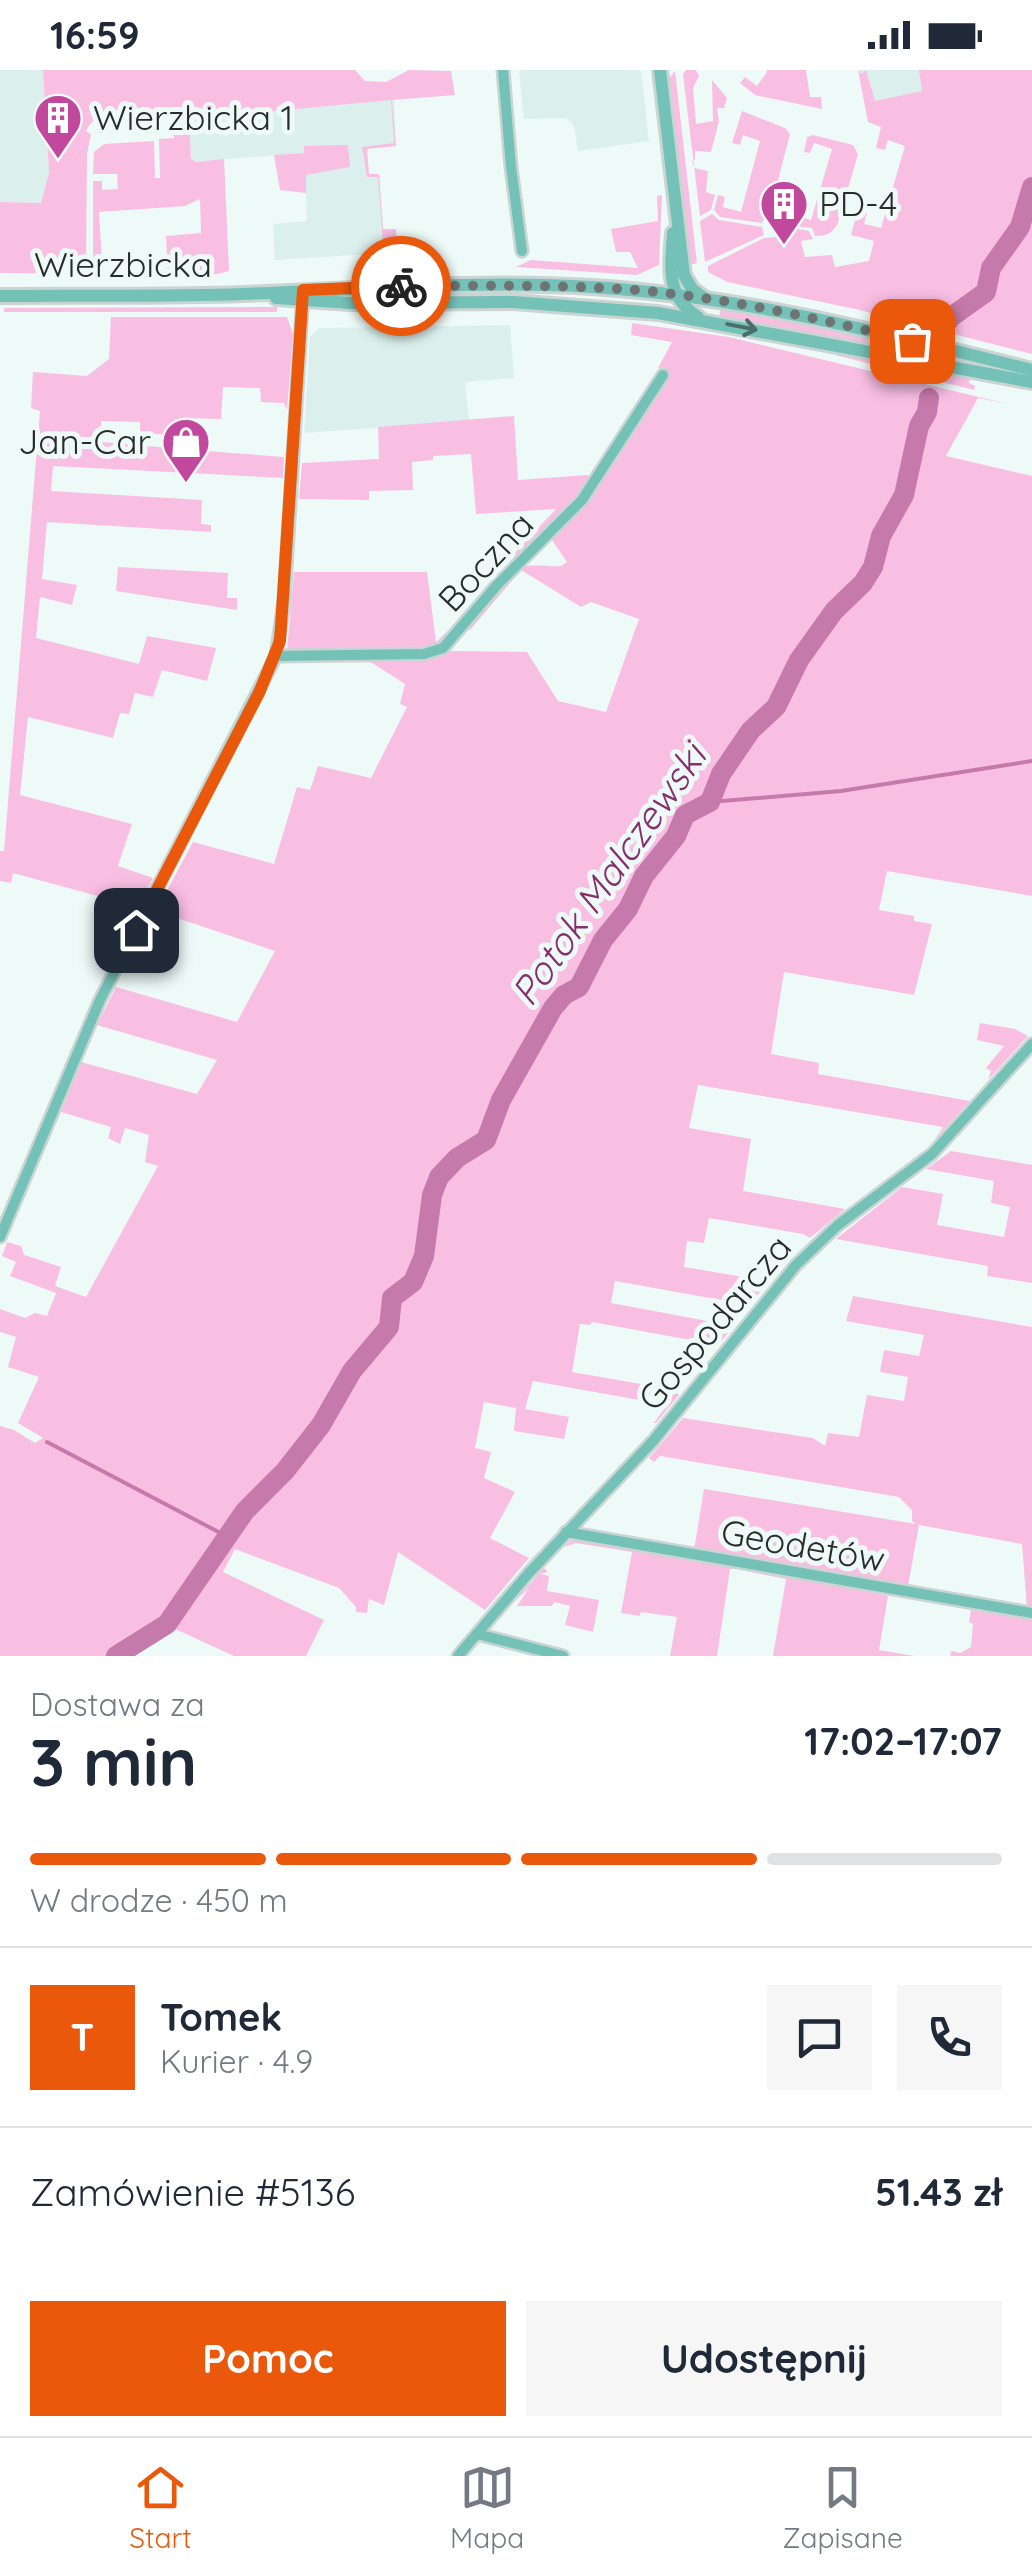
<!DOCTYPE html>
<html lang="pl">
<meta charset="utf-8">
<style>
body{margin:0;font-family:Quicksand,sans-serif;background:#f6f6f7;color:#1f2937;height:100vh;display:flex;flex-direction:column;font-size:38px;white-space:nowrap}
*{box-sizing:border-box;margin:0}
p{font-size:32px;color:#747a83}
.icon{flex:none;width:55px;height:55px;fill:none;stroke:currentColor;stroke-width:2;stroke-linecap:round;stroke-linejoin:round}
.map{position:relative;height:1586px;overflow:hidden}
.side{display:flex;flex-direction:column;background:#fff;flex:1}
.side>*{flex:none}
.pin{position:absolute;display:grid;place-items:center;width:85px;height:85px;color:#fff;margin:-42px;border-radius:20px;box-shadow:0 5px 15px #0006}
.courier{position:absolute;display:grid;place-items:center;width:100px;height:100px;margin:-50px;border:8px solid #ea580c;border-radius:50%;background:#fff;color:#222;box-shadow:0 2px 12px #0007}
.summary em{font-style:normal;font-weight:800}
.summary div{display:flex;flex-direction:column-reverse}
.summary{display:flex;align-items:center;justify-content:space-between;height:170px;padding:0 30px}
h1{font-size:65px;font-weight:800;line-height:75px}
.bar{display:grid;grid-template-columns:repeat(4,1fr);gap:15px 10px;align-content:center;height:120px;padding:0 30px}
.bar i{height:12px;border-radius:8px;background:#e0e1e3}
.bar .active{background:#ea580c}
.bar p{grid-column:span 4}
.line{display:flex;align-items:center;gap:25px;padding:0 30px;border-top:2px solid #e0e1e3}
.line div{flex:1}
.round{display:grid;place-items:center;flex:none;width:105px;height:105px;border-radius:0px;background:#f6f6f7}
.action{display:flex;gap:20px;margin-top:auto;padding:20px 30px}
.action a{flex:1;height:115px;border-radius:0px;background:#ea580c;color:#fff;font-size:40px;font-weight:800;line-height:115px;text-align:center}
.action a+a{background:#f6f6f7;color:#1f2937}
.status{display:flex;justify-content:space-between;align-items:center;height:70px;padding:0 50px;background:#fff;direction:ltr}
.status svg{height:28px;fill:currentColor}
.menu{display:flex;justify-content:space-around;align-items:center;height:140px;border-top:2px solid #e0e1e3;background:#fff;font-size:28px;color:#747a83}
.menu a{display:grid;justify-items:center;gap:5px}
.menu .active{color:#ea580c}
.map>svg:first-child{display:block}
</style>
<div class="status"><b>16:59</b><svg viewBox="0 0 49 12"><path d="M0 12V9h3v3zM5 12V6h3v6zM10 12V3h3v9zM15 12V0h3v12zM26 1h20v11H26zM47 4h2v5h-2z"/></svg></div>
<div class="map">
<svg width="1032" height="1586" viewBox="0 0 1032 1586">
<rect width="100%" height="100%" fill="#eefaf8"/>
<g fill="#dbf0ed">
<path d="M0,0h43l6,104 -8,29 -41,-1z"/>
<path d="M519,0h122l8,71 -71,10 -4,-25 -8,-8 -42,1z"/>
<path d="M859,0h134l1,3 -129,34z"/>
<path d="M394,29l2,47 -29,3 2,25h10l6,79 -110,7 -2,-36 34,-3 -3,-68 -113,9 -2,-43z"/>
<path d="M510,255l4,53 -49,4 4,39 -165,12 6,-96 9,-9z"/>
</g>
<g fill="#f9bfe3" fill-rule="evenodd">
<path d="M43,0h312l10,11 21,1 23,-12 42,1 4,24 -63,5 4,46 -29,3 2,25h10l4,55h13l1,25 -11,2v9h12v5h-20v-8l6,-5 -6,-80h-11l-5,-30 32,-4 -3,-43 -202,19 2,40 5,3 28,-3 5,112 -20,5 -41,1 -2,-41 35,-3 -1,-34 -15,7 -86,6 4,65 -10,-1v-95h9v9l16,-1 -1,-15h-24l1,-22 10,-8 50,-3 1,37h5l-1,-39 15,-1 -1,-31c-13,1 -21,5 -33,5l-1,-4c-22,1 -42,3 -53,23l5,3 -4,20 -1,120 -86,-1v-71l41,1 8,-30z"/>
<path d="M686,0h10l3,6 -6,12 3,36 17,-3 -1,-41 15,18 -3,10h-7l2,13 -8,31 -16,-1v9h-3l2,8 14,3 -2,21 9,3 -4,15 -11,6 -17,-142z"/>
<path d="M766,0h40l4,27h11l1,12 -67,-14 -15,-12 5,-6 12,9 10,-14z"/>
<path d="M858,0l4,4 4,-4 9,31 47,-10 -3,-21h113v284l-177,-45 -128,-27 -19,-10v-6l56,-28 13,-1 2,6 8,-1 1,-15 21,4 4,8 -12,2 4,16 27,-2 3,12 34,-6 5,-20 -23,-6 6,-23 10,1 -3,11 17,4 24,-82 -17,-6 -3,10 -9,-2 5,-21 -13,-5z"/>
<path d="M675,1l22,192 -8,2 -21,-185z"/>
<path d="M742,41l43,17 5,6 -21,81 -8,8 -41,-6 -6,-7 4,-15 7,2 -2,10 18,5 19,-71 -17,-6 -3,10 -8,-2z"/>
<path d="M813,65l40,10 5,9 -20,69c-5,10 -11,13 -23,13l-3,-8 -24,-3 -1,-21 8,1 -2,10 18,5 21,-71 -18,-6 -4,10 -6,-1 3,-15z"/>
<path d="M348,75l2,22 -44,8v18l-26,-3 -6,-35 30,-2v-7z"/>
<path d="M662,125l-3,70 -22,10 -121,-8 15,-7 107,8 -8,-16h-14l-5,-23 47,-8 -1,-25z"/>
<path d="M712,144l7,6 43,7 2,8 -59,27 -5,-41z"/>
<path d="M277,237v5h-273v-4z"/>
<path d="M721,237l63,11 223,52 -288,-54z"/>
<path d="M111,247h176l6,17 -6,76 -3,-7 -23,-1 -1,-14 -37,-1 -2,32 -39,-1 -2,31 104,8 -1,21 -230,-12 -2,25 151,9 -1,24 10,1v7l-164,-10 -5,57 35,6 -5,20 -32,-8 -4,41 103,26 8,-28 69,12 -9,33 -45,-11 -9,27 -18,-4 -6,21 -9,-1 -7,25 -85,-21 -8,78 112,29 -14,42 35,12 -15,29 -125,-34 -2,10 -11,-2v-30h4l36,-440 -9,-3 2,-36 54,4 22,-17zM101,351l39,1v11l30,2v13l-68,-6z"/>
<path d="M632,253l97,14 279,67 -30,-6 -32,58 86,20v420l-145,-25 -8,39 35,6v5l18,3 -18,71 -130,-23 -13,82 48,9 -1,11 152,27 -35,38 8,-12 -245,-42 -9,43 62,11 -8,52 102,18 -35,29 -7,-4 -94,-16 -5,25 -17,-2 -3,26 77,13 6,4 -18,21 -134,-24 -4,22 123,23 -16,19 -126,-23 -2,3 -10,-1 -8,48 103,18 4,5 -23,28h-2l13,-18 -134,-24 -8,28 44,8 -5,22 -50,-8 2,-23 -32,-6 -9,46 16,4 -7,26 31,14 -25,46 39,20 -44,52 -87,-58 -14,53 -15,-6 -2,14 -11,-1v-5l-17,-19 -104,-39 -12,23 101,48 -18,36h-72l-59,-27 -41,27h-134v-230l14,4 21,13 8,-5 -25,-15 21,-46 -31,-10 8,-30 -16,-5v-23l25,9 10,-5 12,3 9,-23 -46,-17 6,-14 -14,-6 5,-14 14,4 3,9 37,12 -6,19 31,11 72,-131 -13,-4 4,-27 -24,-7 -5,16 -12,-6 3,-11 -50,-15 20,-50 116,32 20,-34 -120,-35 19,-38 121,35 38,-71 -119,-40 37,-69 81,22 23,-77 13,3 8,-24 53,12 36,-71 -7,-3 5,-20 -36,-23 69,-3 13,-7 76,1 31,49 48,11 33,-93 -48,-17 -10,5 -60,-37 -51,60 -4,-1c15,-20 32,-51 54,-61 11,-5 29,-1 41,-2l6,-4 -15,-22 75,-96 41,-66 2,-6 -12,-4 14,-26 -41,-7z"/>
<path d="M853,284l133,23v4l-16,-4 -1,6 6,3 -1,4 -139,-35z"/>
<path d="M514,346l4,64 69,-5 5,3 -8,14 -66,66 -7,-1 45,-48 -80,5 -5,-60 -38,2v4l-21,2 1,28 -44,1v9l-70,-1 3,-36 77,-4 -1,-32z"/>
<path d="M118,497l110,6 -1,25h10v12l-121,-19z"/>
<path d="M294,502h133l9,70 27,-25c-8,10 -17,24 -27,29 -19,11 -72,1 -96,3l-1,4h-48l-4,-3z"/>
<path d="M980,953l35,6 13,7 -40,44 3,-9 -5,-3 18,-22 -27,-6z"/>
<path d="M951,1081l81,14v118l-45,-7 1,-10 -152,-27 66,-52 41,7 -6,31 67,12 6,-30 -19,-4 3,-22 -68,-12z"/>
<path d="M853,1226l179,31v282l-5,-1 -5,-64 -103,-19 -11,61 -214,-36 10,-61 212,35 -4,-3v-11l-13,-13 -239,-41 -6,6 -5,-4 34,-40 130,20 12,8 3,-13 31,4 8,-42 37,6 4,-24 -28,-5 4,-22 35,6 5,-21 -78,-14z"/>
<path d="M572,1469l166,29 -8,1 -13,87h-47l7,-39 -36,-5 -1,4 -19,-3 11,-61 -56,-9 -12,4z"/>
<path d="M544,1498l4,4 -8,2 9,2 -2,15 52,9 -6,32 -28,-7 5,-19 -16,-4 -2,4h-35l12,-18 -17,16z"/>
<path d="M753,1499l135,27 -9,54 35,6h-141l13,-77 -40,-8z"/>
<path d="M971,1540l61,10v36h-82l1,-5 9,2 11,-6 2,-23 -4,-2z"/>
</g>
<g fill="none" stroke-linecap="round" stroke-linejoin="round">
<g stroke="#c67aab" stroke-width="4">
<path d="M710,732l131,-11 191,-30"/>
<path d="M47,1372l183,96"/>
</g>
<g stroke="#c67aab" stroke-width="20">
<path d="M946,254l5,-7 35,-25 5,-24 29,-41 12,-40"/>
<path d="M116,1586l51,-32 78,-113 40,-40 36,-46 31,-54 37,-44 3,-29 21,-16 11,-26 8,-61 7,-18 18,-19 29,-18 15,-40 52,-92 11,-13 15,-8 24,-47 25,-31 16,-33 32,-40 9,-21 25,-13 11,-28 30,-44 25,-23 23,-47 35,-49 29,-28 10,-16 8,-31 23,-41 15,-69 8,-14 2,-14"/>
</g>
<g stroke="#cad5d3" stroke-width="15">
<g id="minor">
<path d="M503,0l8,97 11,84"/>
<path d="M276,586l148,-2 19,-6 55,-64 84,-84 81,-125"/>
<path d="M0,1167l100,-237 176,-344 8,-55 19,-308"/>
<path d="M566,1462l466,81"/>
<path d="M477,1564l86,22"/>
<path d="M458,1586l70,-82 125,-133 143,-176 42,-40 94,-71 100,-110"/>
</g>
</g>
<g stroke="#cad5d3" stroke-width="18">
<g id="tertiary">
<path d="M660,0l24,205 8,14 12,9"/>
<path d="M673,163c-2,34 -8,63 25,84"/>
<path d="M0,226c81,-1 162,1 243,-2 116,-4 233,-14 349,-7 149,9 295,47 440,83"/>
<path d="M276,228l74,5 163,-1 145,11 374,69"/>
</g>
</g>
<use href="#minor" stroke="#74c1b7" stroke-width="10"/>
<use href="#tertiary" stroke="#74c1b7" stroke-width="12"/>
</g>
<defs><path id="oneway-shaft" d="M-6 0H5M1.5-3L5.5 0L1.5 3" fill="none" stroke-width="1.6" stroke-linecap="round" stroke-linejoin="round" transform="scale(2.5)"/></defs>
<use stroke="#4a6f6a" href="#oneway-shaft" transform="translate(742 257) rotate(11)"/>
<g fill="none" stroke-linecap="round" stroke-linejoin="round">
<path stroke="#6d7473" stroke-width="10" stroke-dasharray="0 18" d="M401,216c82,0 164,-2 246,5 89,9 178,29 265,50"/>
<path stroke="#ea580c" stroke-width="12" d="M136,860l123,-237 21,-52 23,-351 98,-4"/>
</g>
<defs>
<g id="building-pin" transform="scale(2.5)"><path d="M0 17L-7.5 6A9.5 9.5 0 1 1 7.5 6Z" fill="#c1489c" stroke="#eefaf8"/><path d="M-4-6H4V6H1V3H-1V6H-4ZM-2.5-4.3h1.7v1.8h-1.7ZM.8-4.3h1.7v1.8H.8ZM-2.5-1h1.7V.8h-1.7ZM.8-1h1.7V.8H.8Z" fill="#fff"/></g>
<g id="shop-pin" transform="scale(2.5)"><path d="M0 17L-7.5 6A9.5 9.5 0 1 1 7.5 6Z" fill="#c1489c" stroke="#eefaf8"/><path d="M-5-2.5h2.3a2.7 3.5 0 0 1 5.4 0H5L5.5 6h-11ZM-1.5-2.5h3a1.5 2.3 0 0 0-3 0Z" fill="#fff"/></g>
</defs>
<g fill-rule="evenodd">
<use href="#building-pin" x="58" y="48"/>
<use href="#building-pin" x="784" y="134"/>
<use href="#shop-pin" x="186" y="372"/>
</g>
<g text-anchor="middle" stroke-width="10" stroke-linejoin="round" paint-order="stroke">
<g font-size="35" fill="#282c2b" stroke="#eefaf8" text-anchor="start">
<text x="93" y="60">Wierzbicka 1</text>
<text x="819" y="146">PD-4</text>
<text x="151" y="384" text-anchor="end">Jan-Car</text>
</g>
<g font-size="35" fill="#282c2b" stroke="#eefaf8">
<text x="123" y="207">Wierzbicka</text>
<text transform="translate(486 492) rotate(-47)" y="12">Boczna</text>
<text transform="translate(715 1253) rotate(-50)" y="12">Gospodarcza</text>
<text transform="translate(803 1476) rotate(10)" y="12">Geodetów</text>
</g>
<g font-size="38" font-style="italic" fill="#882e6d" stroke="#eefaf8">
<text transform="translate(609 805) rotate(-55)" y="13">Potok Malczewski</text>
</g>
</g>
</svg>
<div class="pin" style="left:912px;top:271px;background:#ea580c"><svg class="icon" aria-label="bag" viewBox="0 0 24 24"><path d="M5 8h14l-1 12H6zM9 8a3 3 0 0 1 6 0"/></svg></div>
<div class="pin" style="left:136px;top:860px;background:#1f2937"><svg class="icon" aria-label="home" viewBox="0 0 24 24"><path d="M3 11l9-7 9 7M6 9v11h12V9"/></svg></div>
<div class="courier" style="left:401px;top:216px"><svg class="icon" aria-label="bike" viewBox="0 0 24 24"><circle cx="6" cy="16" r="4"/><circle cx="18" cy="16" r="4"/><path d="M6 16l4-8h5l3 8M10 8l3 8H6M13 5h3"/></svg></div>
</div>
<section class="side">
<div class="summary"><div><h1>3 min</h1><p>Dostawa za</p></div><em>17:02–17:07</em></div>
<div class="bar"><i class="active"></i><i class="active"></i><i class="active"></i><i></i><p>W drodze · 450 m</p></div>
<div class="line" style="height:180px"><b class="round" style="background:#ea580c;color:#fff">T</b><div><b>Tomek</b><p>Kurier · 4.9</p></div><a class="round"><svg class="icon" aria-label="chat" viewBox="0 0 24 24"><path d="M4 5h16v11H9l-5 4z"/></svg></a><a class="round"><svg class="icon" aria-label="phone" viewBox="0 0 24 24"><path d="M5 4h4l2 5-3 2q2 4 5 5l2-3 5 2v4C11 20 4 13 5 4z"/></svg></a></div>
<div class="line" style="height:130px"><div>Zamówienie #5136</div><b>51.43 zł</b></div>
<div class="action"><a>Pomoc</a><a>Udostępnij</a></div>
</section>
<nav class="menu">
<a class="active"><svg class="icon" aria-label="home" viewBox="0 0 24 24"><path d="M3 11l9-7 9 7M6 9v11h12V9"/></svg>Start</a>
<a><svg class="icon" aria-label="map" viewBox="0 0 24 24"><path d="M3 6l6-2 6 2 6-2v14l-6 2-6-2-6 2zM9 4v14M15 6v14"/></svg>Mapa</a>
<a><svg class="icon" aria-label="saved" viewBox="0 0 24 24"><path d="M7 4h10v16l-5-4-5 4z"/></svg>Zapisane</a>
</nav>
